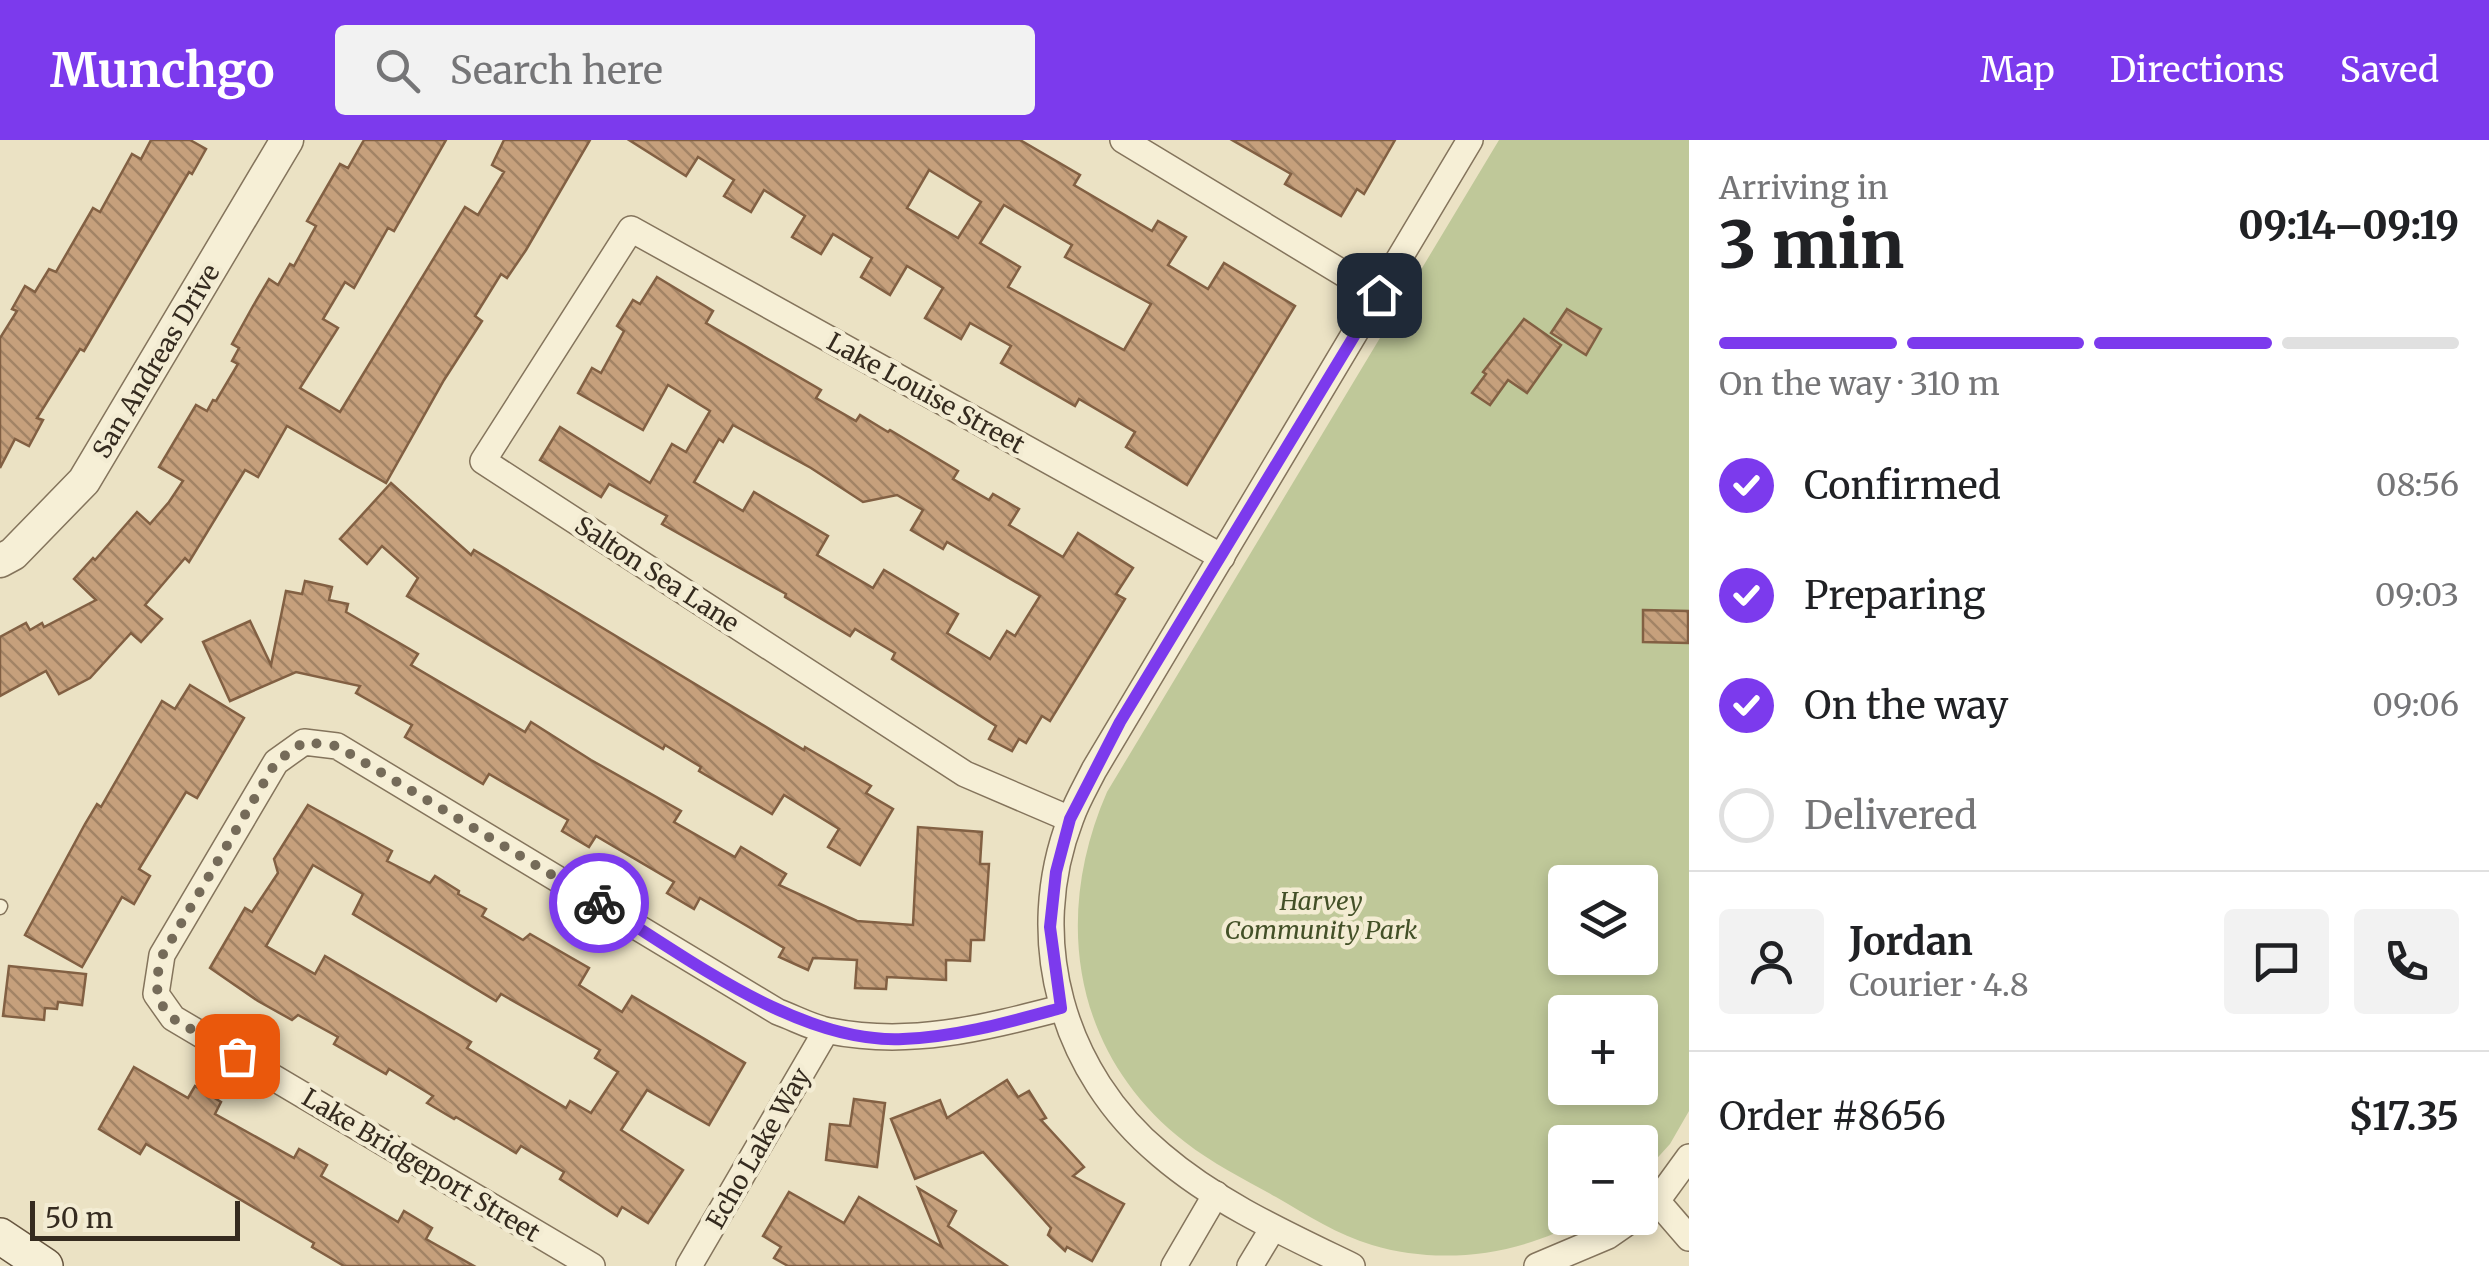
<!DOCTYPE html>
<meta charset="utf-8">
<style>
body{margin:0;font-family:Merriweather,serif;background:#f2f2f2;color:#202124;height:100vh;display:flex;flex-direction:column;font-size:38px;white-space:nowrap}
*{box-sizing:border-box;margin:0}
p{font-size:32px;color:#757577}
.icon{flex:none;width:55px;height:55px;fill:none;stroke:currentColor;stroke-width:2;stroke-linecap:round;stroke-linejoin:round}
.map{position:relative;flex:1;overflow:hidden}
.drawer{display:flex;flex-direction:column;background:#fff;width:800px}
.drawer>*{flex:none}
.buttons{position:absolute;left:1548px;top:725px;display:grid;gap:20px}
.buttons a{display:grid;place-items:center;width:110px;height:110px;border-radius:10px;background:#fff;box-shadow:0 5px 15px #0003;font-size:50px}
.scale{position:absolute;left:30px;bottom:25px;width:210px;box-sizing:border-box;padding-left:10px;border:5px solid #352b1f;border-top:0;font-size:28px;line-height:35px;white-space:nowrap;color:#352b1f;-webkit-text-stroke:8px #f3ecd3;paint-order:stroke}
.pin{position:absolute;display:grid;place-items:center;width:85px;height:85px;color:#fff;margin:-42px;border-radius:20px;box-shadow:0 5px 15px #0006}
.courier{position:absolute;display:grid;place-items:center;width:100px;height:100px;margin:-50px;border:8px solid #7c3aed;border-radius:50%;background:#fff;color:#222;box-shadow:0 2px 12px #0007}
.head em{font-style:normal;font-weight:800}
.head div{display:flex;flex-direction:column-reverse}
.head{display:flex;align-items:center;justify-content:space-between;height:170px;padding:0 30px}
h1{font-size:65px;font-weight:800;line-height:75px}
.bar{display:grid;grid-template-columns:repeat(4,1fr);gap:15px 10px;align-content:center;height:120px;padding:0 30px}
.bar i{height:12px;border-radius:8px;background:#e0e0e0}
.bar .on{background:#7c3aed}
.bar p{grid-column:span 4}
.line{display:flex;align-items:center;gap:25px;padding:0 30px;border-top:2px solid #e0e0e0}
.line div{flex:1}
.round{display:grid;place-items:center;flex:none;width:105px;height:105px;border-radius:10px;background:#f2f2f2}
ol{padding:0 30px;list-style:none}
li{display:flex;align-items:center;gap:30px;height:110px}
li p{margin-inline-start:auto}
li .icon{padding:10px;border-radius:50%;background:#7c3aed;color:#fff;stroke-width:4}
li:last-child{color:#757577}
li i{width:55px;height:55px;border:5px solid #e0e0e0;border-radius:50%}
header{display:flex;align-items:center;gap:60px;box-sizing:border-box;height:140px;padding:0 50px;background:#7c3aed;color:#fff}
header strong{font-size:48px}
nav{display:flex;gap:55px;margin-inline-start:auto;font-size:35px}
.search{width:700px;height:90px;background:#f2f2f2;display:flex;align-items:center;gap:25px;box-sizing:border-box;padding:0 35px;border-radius:10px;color:#757577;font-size:38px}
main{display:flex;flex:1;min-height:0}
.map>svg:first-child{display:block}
</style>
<header>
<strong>Munchgo</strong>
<div class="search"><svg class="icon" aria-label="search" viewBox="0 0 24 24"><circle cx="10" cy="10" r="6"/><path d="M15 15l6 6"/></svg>Search here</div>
<nav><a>Map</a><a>Directions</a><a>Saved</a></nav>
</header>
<main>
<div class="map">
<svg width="1689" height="1126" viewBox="0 0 1689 1126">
<defs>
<pattern id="building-back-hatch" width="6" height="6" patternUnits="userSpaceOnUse" patternTransform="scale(2.5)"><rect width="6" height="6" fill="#c6a07c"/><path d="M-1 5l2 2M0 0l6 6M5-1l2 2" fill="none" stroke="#a28365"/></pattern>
</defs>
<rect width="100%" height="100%" fill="#ebe2c4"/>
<path fill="#bfc899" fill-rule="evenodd" d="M1499,0h190v971l-19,33 -30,33v-35h-75v76h20c-63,37 -143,48 -213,27 -34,-10 -65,-30 -96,-48 -30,-17 -63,-33 -91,-55 -112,-87 -133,-224 -78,-350zM1565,742h75v76h-75zM1565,872h75v76h-75z"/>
<g fill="url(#building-back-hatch)" stroke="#826043" stroke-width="2.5" fill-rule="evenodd">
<path d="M151,0h39l16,9 -14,25 -3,-2 -105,179 -4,-2 -43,69 6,2 -14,26 -14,-7 -15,29v-130l17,-27 -5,-2 13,-23 10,6 14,-23 7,3 37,-64 7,4 32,-58 9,5z"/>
<path d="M364,0h82l-52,91 -6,-3 -34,60 -9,-6 -22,37 15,9 -38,60 40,24 125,-205 13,8 26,-43 -12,-7 12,-25h86l-64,110 -19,28 -6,-4 -26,42 7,5 -38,59 -58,103 -99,-57 -29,51 -13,-7 -56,92 -4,-4 -40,47 17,14 -21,23 -10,-9 -41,45 -31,16 -13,-23 -46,25v-59l26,-14 4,7 12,-7 2,4 52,-27 -22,-21 19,-21 2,2 42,-48 13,12 19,-22 14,-21 -24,-14 37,-62 11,6 6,-11 3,1 22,-37 -6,-3 7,-13 -7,-4 21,-38 16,-27 9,6 12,-21 4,2 22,-40 -9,-5 33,-57 8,4z"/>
<path d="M629,0h391l60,35 -6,10 78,46 6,-10 28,16 -18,28 40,24 16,-26 71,43 -108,179 -61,-38 9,-15 -56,-33 -4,7 -74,-43 10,-17 -41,-23 -9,16 -36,-21 18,-30 -36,-22 -17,29 -29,-18 11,-19 -39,-24 -12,20 -29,-17 13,-21 -41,-26 -13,22 -27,-16 10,-16 -36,-23 -12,19zM929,30l52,32 -23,36 -51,-30zM1004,65l68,40 -7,12 86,47 -27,46 -116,-63 12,-20 -40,-24z"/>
<path d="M1232,0h163l-31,54 -7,-5 -16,27 -56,-32 6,-10z"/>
<path d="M657,137l56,34 -7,12 115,67 -5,8 40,23 4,-6 28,17 2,-2 68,41 -5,8 36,21 4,-6 26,15 -10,16 54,32 15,-24 55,35 -17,26 9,5 -75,122 -8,-5 -16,27 -7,-4 -7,12 -23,-12 7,-13 -104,-67 3,-6 -40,-24 -5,7 -65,-39 1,-3 -124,-70 5,-8 -58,-32 -8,13 -61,-37 20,-33 90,56 22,-39 14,8 24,-41 -42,-26 -25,45 -65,-37 14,-25 9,5 23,-42 -7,-5 16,-26 7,4zM733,285l78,43 52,34 34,-7 26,15 -12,20 32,19 4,-7 93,54 -25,40 -8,-5 -17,28 -43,-26 11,-19 -74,-44 -11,18 -56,-33 11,-19 -74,-44 -11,19 -49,-29 25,-43 4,3z"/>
<path d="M1567,169l34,20 -15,26 -35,-22z"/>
<path d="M1524,179l37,26 -34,48 -19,-13 -18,25 -18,-12 14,-19 -3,-2z"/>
<path d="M391,343l80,72 3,-5 330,200 1,-3 66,39 -5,7 27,16 -33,56 -32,-18 11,-18 -55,-34 -12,19 -73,-43 2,-4 -36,-22 -2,4 -256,-153 11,-18 -36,-32 -15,18 -27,-25z"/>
<path d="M305,441l27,6 -3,13 19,4 -2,8 72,42 -7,11 114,67 6,-10 60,38 90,51 -7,11 61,35 6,-10 45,27 -7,11 78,36 56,4 5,-98 64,5 -2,32h9l-5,76h-13l-1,21 -24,-1v20l-59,-3 -1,12 -31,-1 2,-28 -44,-2 -5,12 -29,-13 5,-9 -84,-50 -6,11 -27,-16 7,-11 -78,-46 -7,11 -27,-16 6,-11 -79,-46 -6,10 -78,-47 7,-12 -56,-32 4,-7 -64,-14 -66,29 -27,-59 47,-21 21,44 15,-74 16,3z"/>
<path d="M1643,470l45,1v32l-45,-1z"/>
<path d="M190,545l54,33 -47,80 -11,-6 -47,77 11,7 -16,28 -12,-7 -40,70 -57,-32 60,-111 12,-20 4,3 61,-106 13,8z"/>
<path d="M308,665l84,46 -5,10 43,22 5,-7 24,15 -1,3 28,15 -4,7 41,24 7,-6 59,34 -10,17 43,27 10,-16 113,67 -36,62 -62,-35 -26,40 62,40 -35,53 -26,-16 -5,9 -57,-37 4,-7 -43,-26 -5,7 -60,-36 -2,2 -27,-16 6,-7 -44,-27 -3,5 -52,-30 4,-7 -40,-22 -6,5 -34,-19 -48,-33 35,-60 7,4 26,-39 -4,-14zM313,725l50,29 -10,20 143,87 5,-7 99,56 -5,8 23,14 -27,41 -21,-12 -4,7 -99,-60 4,-6 -146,-86 -10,18 -49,-28z"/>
<path d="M9,826l77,8 -4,31 -24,-3 -1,7 -12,-1 -1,12 -41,-4z"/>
<path d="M134,927l54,31 7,-12 26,16 -6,12 79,44 5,-9 28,16 -6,11 77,46 6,-11 28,17 -6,11 48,27h-130l-32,-19 2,-4 -168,-99 -6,10 -41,-25z"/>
<path d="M1007,940l11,17 11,-6 17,27 -5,2 43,47 -11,9 51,28 -32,57 -25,-14 -2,4 -17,-16 3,-7 -68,-76 -68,27 -24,-60 49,-19 7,18z"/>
<path d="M854,959l31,4 -8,64 -51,-7 4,-36 20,2z"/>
<path d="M918,1048l38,23 -8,15 59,40h-219l-14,-8 7,-11 -18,-11 26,-44 55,31 15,-26 83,50z"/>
</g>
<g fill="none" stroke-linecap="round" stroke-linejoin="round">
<g stroke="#84745c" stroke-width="15">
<path id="service" d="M0,768l1,-2"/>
</g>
<g stroke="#84745c" stroke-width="28">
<g id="minor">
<path d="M1123,0l256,155"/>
<path d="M1070,679l-105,-45 -482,-313 148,-232 591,328"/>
<path d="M1657,1061l32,37"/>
<path d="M1640,1073l17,-12 32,-44"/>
<path d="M592,1126l-419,-248 -17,-24 6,-39 114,-193 28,-20 33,4 441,266c17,6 34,16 52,19 81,16 153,-3 231,-23"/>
<path d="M689,1126l137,-235"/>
<path d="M1174,1126l42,-72"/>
<path d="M1250,1126l23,-38"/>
<path d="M1352,1126c-66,-32 -135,-63 -191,-111 -99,-82 -137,-216 -90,-337 6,-17 15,-32 23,-48l376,-630"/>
<path d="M1537,1126l71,-30 26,-18"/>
</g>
</g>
<g stroke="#84745c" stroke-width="35">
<path id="tertiary" d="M0,421l13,-7 71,-73 203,-341"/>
</g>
<g stroke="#66553f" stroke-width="38">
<path id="secondary" d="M0,1096l45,30"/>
</g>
<use href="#service" stroke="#f6efd6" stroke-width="12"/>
<use href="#minor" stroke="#f6efd6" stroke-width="25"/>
<use href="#tertiary" stroke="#f6efd6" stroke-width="32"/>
<use href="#secondary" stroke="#f6efd6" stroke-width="35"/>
</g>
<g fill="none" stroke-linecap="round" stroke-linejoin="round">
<path stroke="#756b59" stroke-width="10" stroke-dasharray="0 18" d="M237,916l-65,-38c-19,-19 -17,-38 -10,-62l114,-194 28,-20 33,4 262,157"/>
<path stroke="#7c3aed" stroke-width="12" d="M599,763c87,53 199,141 304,136 54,-2 106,-17 158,-31l-11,-81 6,-55 14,-53 50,-97 259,-427"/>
</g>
<g text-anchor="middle" stroke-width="9" stroke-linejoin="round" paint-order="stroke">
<g font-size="25" fill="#352b1f" stroke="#f3ecd3">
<text transform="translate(156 221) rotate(-59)" y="9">San Andreas Drive</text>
<text transform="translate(926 253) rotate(29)" y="9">Lake Louise Street</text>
<text transform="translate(657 434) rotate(33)" y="9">Salton Sea Lane</text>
<text transform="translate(758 1008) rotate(-60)" y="9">Echo Lake Way</text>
<text transform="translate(421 1025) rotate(31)" y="9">Lake Bridgeport Street</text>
</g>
<g font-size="25" font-style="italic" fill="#435027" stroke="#f3ecd3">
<text x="1321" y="770">Harvey<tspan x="1321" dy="29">Community Park</tspan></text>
</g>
</g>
</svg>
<div class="buttons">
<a><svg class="icon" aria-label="layers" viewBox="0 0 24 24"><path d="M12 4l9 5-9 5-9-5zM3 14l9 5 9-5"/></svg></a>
<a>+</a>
<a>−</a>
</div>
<div class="scale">50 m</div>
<div class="pin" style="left:237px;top:916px;background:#ea580c"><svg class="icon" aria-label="bag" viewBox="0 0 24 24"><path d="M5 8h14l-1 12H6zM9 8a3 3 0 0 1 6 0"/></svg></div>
<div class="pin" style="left:1379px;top:155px;background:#1f2937"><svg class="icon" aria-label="home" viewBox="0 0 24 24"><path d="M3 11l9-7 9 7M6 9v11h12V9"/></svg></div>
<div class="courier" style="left:599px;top:763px"><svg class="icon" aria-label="bike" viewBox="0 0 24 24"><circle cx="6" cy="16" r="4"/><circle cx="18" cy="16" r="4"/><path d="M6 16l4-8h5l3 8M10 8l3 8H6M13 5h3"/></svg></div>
</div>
<section class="drawer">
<div class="head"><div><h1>3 min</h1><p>Arriving in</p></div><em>09:14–09:19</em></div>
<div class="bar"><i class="on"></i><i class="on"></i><i class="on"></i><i></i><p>On the way · 310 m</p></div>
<ol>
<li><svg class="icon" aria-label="check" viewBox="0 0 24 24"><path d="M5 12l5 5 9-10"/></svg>Confirmed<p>08:56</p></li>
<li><svg class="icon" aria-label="check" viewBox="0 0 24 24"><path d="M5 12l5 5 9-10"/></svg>Preparing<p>09:03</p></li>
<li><svg class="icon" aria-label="check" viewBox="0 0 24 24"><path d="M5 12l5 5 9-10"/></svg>On the way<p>09:06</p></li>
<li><i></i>Delivered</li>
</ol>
<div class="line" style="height:180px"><a class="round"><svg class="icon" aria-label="person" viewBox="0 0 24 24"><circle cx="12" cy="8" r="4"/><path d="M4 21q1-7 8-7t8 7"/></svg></a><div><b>Jordan</b><p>Courier · 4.8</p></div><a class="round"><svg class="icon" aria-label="chat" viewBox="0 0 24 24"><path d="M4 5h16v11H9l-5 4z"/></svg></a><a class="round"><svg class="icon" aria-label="phone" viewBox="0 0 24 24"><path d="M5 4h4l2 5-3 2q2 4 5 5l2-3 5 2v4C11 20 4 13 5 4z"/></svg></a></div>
<div class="line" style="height:130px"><div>Order #8656</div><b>$17.35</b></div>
</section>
</main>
